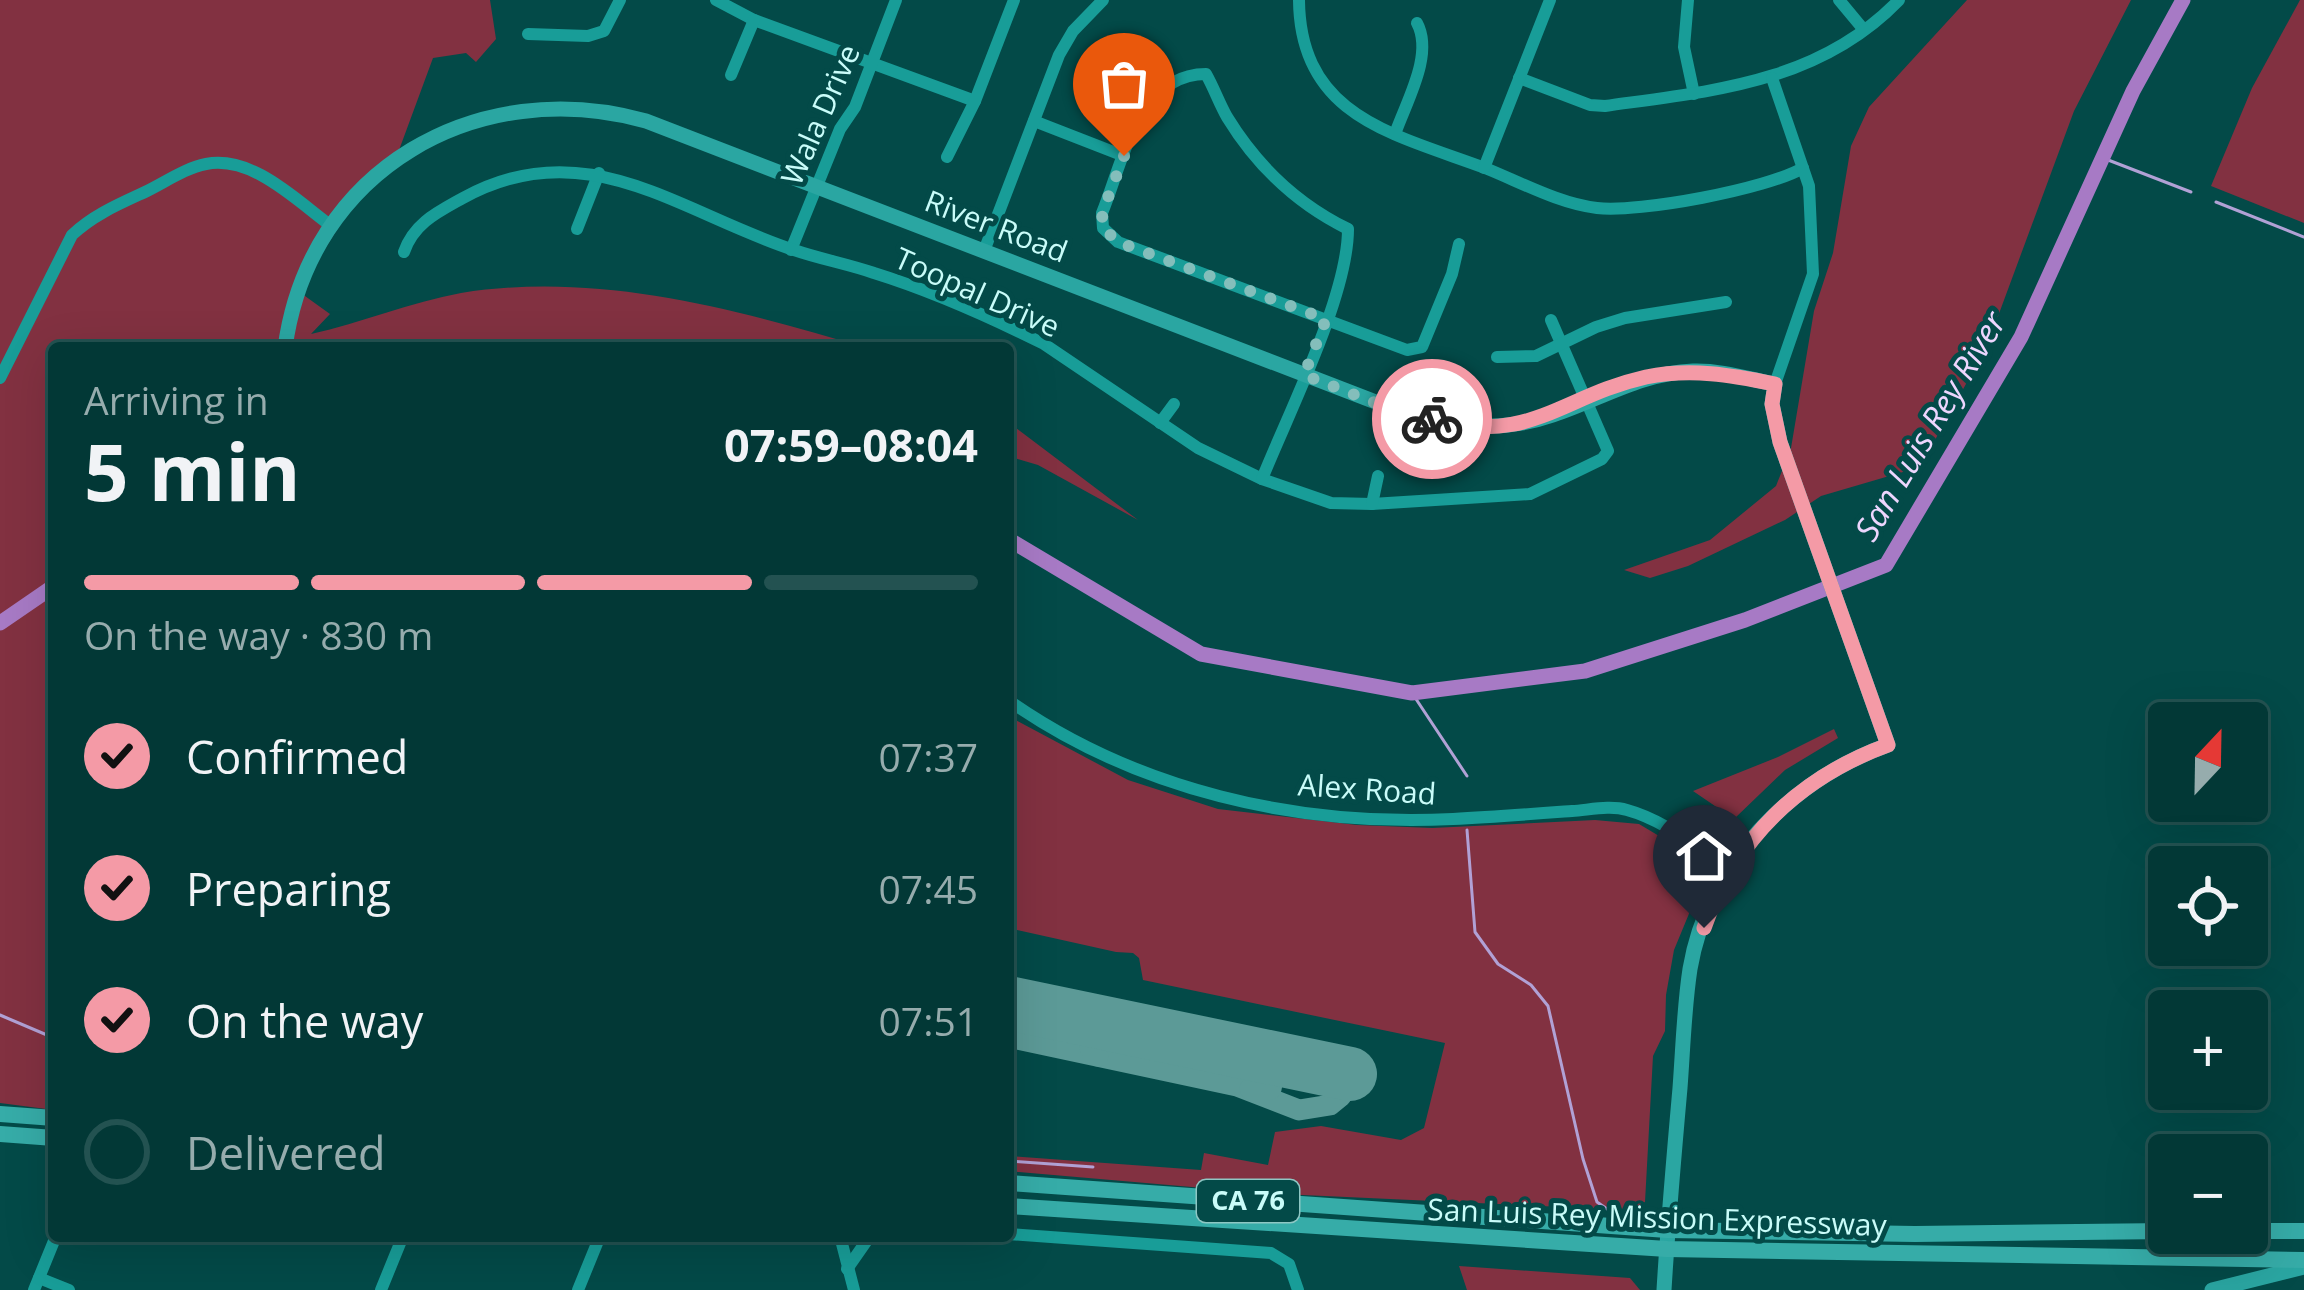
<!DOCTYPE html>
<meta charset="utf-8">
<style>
body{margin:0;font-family:"Open Sans",sans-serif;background:#104342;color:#f1f3f6;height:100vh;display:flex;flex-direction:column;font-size:45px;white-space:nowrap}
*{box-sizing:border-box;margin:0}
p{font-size:39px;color:#96acad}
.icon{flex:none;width:66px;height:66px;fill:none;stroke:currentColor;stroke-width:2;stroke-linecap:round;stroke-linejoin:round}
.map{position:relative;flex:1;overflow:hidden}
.details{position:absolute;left:48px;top:342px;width:966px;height:900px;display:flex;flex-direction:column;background:#023836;border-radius:12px;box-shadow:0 12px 48px #0002,0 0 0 3px #235251}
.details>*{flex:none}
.needle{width:78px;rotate:22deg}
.controls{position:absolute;left:2148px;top:702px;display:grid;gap:24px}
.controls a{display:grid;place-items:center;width:120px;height:120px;border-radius:12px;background:#023836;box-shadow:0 12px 48px #0002,0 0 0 3px #235251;font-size:60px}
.pin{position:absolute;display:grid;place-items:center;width:102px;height:102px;color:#fff;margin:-123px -51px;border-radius:50% 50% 50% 0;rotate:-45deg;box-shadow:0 0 12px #0007}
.pin .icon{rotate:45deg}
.courier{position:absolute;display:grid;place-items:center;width:120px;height:120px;margin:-60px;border:9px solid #f49aa6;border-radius:50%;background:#fff;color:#222;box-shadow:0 3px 15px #0007}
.summary em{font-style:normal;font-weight:700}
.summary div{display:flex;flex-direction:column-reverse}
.summary{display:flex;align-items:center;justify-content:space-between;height:204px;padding:0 36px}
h1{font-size:78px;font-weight:700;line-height:90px}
.bar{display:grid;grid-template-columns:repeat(4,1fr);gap:18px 12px;align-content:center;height:144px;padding:0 36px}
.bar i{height:15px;border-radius:9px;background:#235251}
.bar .selected{background:#f49aa6}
.bar p{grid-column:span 4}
ol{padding:0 36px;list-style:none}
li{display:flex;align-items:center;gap:36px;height:132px}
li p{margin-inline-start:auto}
li .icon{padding:12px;border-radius:50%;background:#f49aa6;color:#111;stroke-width:4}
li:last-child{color:#96acad}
li i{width:66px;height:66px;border:6px solid #235251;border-radius:50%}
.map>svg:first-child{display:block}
</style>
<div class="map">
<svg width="2304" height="1290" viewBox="0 0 2304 1290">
<rect width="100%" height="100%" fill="#034a48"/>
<g fill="#823141">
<path d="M0,0h490l6,39 -20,23 -10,-9 -33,5 -38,103 -31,26 -66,104 32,23 -19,20c50,-11 100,-32 150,-41 136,-22 276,16 405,55h-812v762l-54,-7z"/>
<path d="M1967,0h164l-57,111 -87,235 -67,121 -99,29 -36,24 -97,46 -38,12 -26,-8 86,-30 66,-54 15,-38 23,-137 19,-58 18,-107 18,-39z"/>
<path d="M2300,0h4v223l-93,-37 41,-98z"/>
<path d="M1008,422l130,98 -100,-55 -30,-9z"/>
<path d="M1008,716l120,64 90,29 139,16 75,3 163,-8 44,4 67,40 -1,11 -31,75 -8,45 -1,36 -12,25 -8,146 -16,8 -368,-17 -253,-22v-15l193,14 3,-17 64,12 7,-33 46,-6 80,14 23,-12 21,-85 -302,-63 -4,-22 -6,-5 -17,-1 -108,-24z"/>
<path d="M1834,729l4,9 -53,32 -51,49 -41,-28 85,-34z"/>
<path d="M1459,1266l171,12 10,12h-173z"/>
</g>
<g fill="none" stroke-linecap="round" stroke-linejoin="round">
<g stroke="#b1a1d5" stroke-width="3">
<path d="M2103,158l88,34"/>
<path d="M2216,202l88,35"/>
<path d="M1412,693l55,83"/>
<path d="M1467,830l8,102 23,32 33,21 17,21 35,153 14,43 13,9"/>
<path d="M0,1015l54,23"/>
<path d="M1008,1161l85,6"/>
</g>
<g stroke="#a77ac5" stroke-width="15">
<path d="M1008,539l193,115 211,39 173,-22 160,-51 141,-55 135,-228 112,-246 50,-91"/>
<path d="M0,623l54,-37"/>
</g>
<g stroke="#5c9a97" stroke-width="21">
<path d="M1008,1037l229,49 62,24 31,-5 11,-9 9,-22"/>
<path d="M1098,1056l-8,-8 2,-16 18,-8"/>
<path d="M1250,1089h21l6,-30"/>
</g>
<path stroke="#5c9a97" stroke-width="54" d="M1008,1003l342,71"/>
<g stroke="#189d98" stroke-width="12">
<path d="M716,0l38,20 221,81"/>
<path d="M1299,0c1,117 95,134 186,168 35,14 75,36 112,40 42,5 170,-19 206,-40"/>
<path d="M1688,0l-4,47 10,47"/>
<path d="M1839,0l25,30"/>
<path d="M528,34l60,2 16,-5 16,-31"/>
<path d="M731,75l23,-55"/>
<path d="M1519,78l71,27 15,1c107,-15 214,-23 294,-106"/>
<path d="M1772,78l37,108 4,88 -38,110"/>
<path d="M1034,121l90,35"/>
<path d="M1395,134c11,-32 39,-79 22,-111"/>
<path d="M947,157l28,-56 39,-101"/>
<path d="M1484,168l66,-168"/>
<path d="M577,229l22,-56"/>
<path d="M791,250l49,-121 15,-22 41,-107"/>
<path d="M984,251l75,-196 14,-24 30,-31"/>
<path d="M404,252c10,-29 34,-40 59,-54 123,-68 217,15 331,52 26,9 54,14 80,23 58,18 116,44 170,71l154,104 64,31 69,24 41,1 158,-10 72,-35 6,-8 -57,-131"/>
<path d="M1497,357l39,-1 60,-29 29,-9 101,-16"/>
<path d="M0,378l72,-143c21,-20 47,-31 73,-43 19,-9 40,-24 61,-28 46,-9 90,36 124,61"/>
<path d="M1160,423l14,-19"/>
<path d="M1262,479c26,-65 86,-183 86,-250 -51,-25 -91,-63 -121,-112 -8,-14 -13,-29 -21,-43 -68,0 -83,88 -104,139l1,15 15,14 289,108 15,-3 30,-73 7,-30"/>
<path d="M1372,504l6,-28"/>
<path d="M1008,700c128,90 289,127 445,119 40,-2 79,-5 119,-8 17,-1 38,-6 55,-1 37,10 71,38 104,58"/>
<path d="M1008,1234l263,19 18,11 9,26"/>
<path d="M840,1236l14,54"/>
<path d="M847,1269l23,-33"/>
<path d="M39,1278l30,12"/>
<path d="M34,1290l22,-54"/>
<path d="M381,1290l22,-54"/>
<path d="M578,1290l22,-54"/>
</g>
<g stroke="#2aa6a2" stroke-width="15">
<path d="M285,348c24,-179 193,-274 361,-227l753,290c57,13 96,24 154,4 48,-16 88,-42 140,-44 27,-1 56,8 82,13l-3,20 8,38 108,303c-97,35 -180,118 -198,224 -6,39 -7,80 -10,119 -6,67 -12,135 -16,202"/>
<path d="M2212,1290l92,-23"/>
</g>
<g stroke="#36aca8" stroke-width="16">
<path d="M0,1114l54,4"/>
<path d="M0,1134l54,4"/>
<path d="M1008,1183l659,47 248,4 254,-3"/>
<path d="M1008,1206l659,43 637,11"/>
<path d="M2247,1231h57"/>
</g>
</g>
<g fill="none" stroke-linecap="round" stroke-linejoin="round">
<path stroke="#84bebb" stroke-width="12" stroke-dasharray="0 21.6" d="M1124,156l-22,57 1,15 15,14 208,77 -22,56 95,37 33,7"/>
<path stroke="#f49aa6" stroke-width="15" d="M1432,419c98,27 129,-23 214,-42 45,-9 85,-2 129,7l-3,20 8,38 108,303c-88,32 -153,94 -184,183"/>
</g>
<g text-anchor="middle" stroke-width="10" stroke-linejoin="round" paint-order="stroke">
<rect fill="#034a48" stroke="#8ec7c4" stroke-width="3" x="1197" y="1180" width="102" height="42" rx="9"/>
<g font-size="27" font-weight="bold" fill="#c9fcf9">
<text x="1248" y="1210">CA 76</text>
</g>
<g font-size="30" fill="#c9fcf9" stroke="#034a48">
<text transform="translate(821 115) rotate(-66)" y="10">Wala Drive</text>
<text transform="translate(996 227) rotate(21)" y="10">River Road</text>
<text transform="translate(977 293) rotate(24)" y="10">Toopal Drive</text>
<text transform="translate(1367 790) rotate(4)" y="10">Alex Road</text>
<text transform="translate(1657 1218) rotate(2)" y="10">San Luis Rey Mission Expressway</text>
</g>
<g font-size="33" font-style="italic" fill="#edd6fe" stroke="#034a48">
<text transform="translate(1930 426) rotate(-59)" y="12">San Luis Rey River</text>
</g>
</g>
</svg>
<div class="controls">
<a><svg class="needle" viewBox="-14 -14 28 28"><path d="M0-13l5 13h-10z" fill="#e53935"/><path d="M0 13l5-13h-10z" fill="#96acad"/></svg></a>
<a><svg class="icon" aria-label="locate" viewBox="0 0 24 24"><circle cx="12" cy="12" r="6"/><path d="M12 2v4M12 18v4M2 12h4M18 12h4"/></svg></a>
<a>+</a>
<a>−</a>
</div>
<div class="pin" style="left:1124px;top:156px;background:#ea580c"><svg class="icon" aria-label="bag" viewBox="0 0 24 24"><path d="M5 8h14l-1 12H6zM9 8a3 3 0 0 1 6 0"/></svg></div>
<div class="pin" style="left:1704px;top:928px;background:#1f2937"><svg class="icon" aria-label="home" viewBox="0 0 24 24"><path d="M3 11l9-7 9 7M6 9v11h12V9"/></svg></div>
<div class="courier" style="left:1432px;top:419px"><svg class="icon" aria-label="bike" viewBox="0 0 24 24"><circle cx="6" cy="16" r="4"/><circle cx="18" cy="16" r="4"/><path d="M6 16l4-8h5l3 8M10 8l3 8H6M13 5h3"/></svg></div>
<section class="details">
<div class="summary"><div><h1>5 min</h1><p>Arriving in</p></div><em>07:59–08:04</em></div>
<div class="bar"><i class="selected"></i><i class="selected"></i><i class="selected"></i><i></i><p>On the way · 830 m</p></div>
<ol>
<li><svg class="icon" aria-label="check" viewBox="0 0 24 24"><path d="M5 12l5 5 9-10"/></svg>Confirmed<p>07:37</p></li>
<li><svg class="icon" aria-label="check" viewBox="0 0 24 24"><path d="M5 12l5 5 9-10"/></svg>Preparing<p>07:45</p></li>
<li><svg class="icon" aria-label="check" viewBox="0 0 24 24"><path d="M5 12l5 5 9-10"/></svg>On the way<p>07:51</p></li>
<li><i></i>Delivered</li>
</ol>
</section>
</div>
